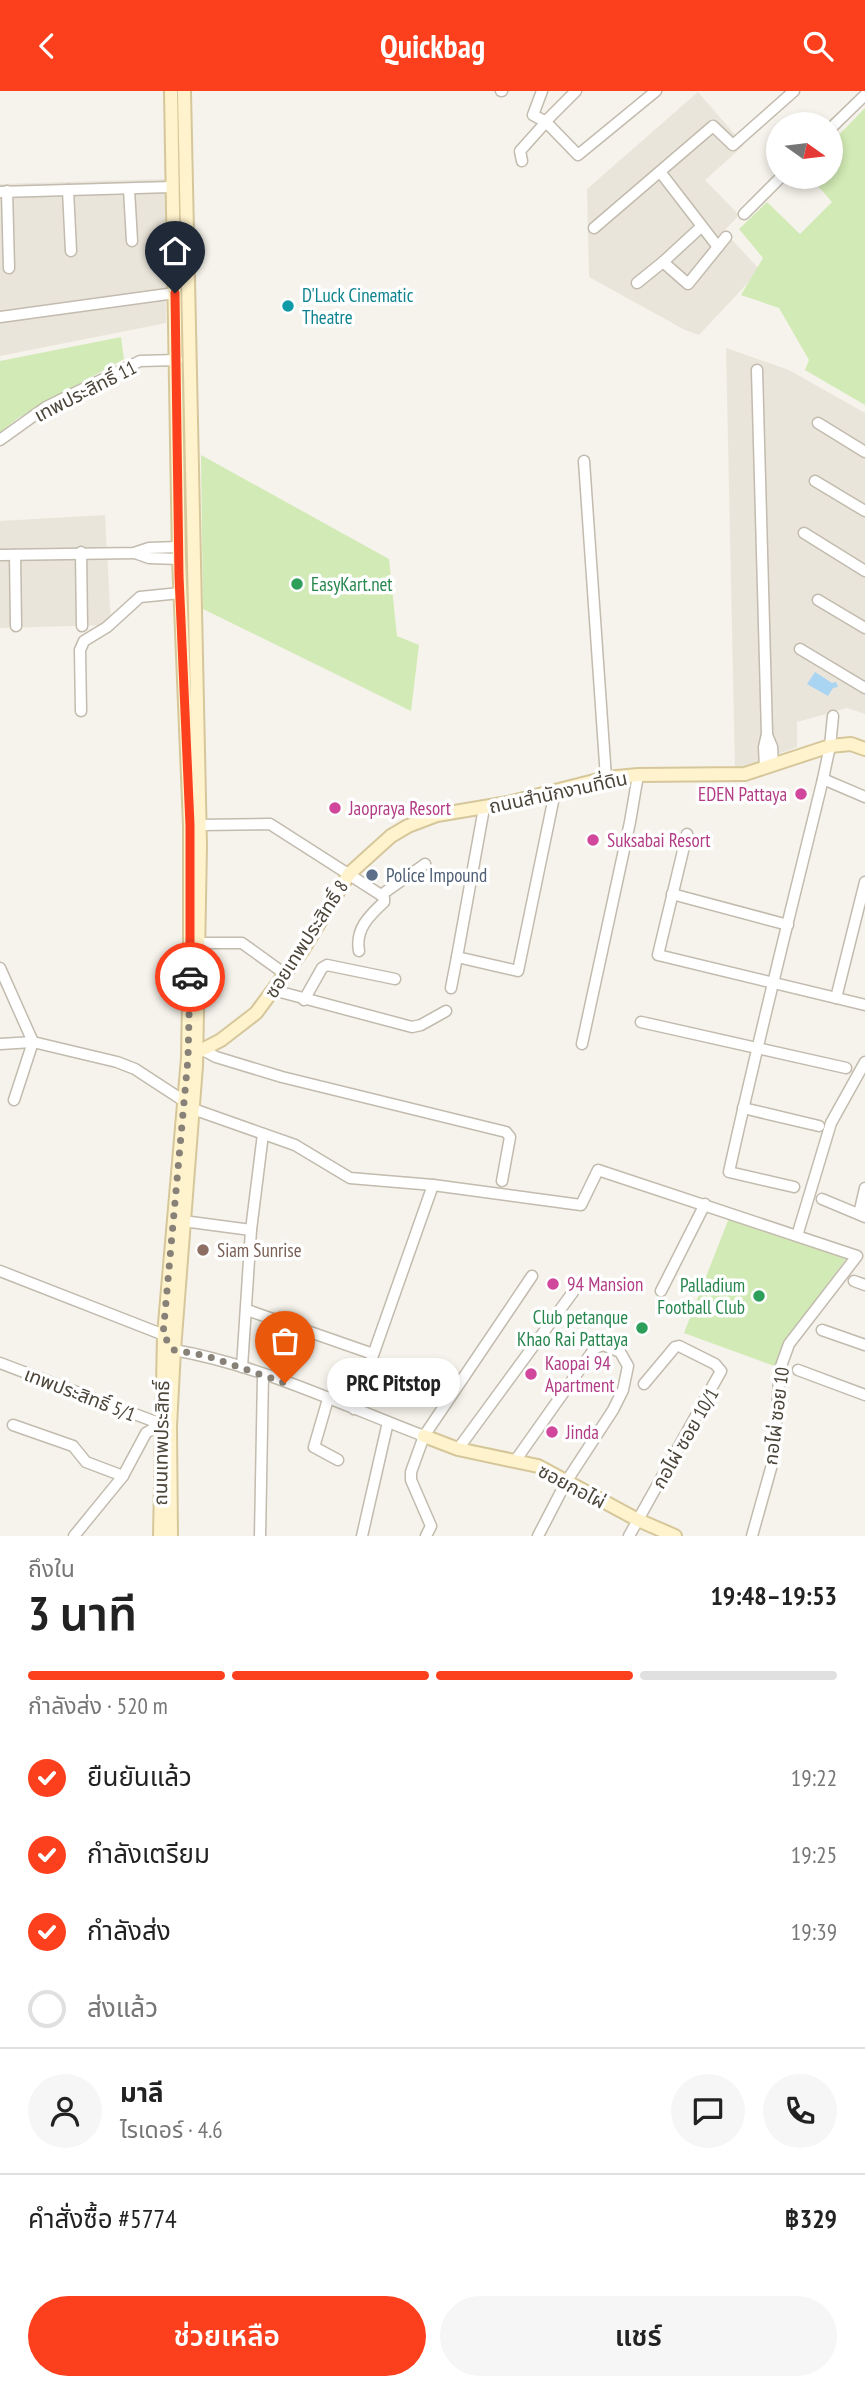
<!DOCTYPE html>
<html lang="th">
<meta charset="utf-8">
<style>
body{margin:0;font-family:"PT Sans Narrow","Noto Sans Thai",sans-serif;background:#f6f6f6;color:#222;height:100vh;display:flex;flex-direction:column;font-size:26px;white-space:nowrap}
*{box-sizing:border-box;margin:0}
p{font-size:23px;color:#767676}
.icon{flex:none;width:38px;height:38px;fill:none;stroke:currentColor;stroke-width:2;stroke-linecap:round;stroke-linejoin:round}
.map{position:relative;height:1445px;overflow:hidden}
.side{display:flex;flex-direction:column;background:#fff;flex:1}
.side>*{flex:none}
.needle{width:46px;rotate:104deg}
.buttons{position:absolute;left:766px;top:21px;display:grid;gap:14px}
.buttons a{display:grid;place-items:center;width:77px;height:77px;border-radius:50%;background:#fff;box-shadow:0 4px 10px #0003;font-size:35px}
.pin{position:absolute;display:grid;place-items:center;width:60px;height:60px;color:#fff;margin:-72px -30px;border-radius:50% 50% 50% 0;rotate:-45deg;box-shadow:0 0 7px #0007}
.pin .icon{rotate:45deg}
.courier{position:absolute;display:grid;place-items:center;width:70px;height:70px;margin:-35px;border:5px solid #fc3f1d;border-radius:50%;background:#fff;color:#222;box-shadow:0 2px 9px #0007}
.bubble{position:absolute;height:49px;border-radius:24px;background:#fff;box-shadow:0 4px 10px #0003;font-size:23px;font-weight:600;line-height:49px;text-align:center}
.summary em{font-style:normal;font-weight:600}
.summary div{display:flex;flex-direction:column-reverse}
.summary{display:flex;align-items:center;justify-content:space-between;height:119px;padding:0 28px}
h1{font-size:46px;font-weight:600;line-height:52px}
.bar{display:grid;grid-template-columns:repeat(4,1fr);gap:10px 7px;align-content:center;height:84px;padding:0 28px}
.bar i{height:9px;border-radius:5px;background:#e0e0e0}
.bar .active{background:#fc3f1d}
.bar p{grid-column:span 4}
.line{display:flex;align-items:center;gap:18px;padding:0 28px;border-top:2px solid #e0e0e0}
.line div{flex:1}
.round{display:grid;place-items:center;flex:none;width:74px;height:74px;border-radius:37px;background:#f6f6f6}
ol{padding:0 28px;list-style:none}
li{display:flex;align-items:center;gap:21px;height:77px}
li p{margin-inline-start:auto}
li .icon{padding:7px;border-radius:50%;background:#fc3f1d;color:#fff;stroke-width:4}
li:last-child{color:#767676}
li i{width:38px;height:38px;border:4px solid #e0e0e0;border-radius:50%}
.cta{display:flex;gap:14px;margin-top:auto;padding:14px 28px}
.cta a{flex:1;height:80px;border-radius:42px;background:#fc3f1d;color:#fff;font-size:28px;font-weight:600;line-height:80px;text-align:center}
.cta a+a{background:#f6f6f6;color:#222}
header{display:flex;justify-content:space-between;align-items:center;height:91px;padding:0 28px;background:#fc3f1d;color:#fff;font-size:32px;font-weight:600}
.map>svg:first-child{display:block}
</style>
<header><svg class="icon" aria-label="back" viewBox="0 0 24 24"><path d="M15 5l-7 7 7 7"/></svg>Quickbag<svg class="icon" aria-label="search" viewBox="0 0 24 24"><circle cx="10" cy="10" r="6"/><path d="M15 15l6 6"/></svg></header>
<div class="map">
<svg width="865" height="1445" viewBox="0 0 865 1445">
<rect width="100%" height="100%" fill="#f6f3ec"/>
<g fill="#eae5da">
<path d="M698,1l46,53 -39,35 34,35 -15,16 36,39 -61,65 -14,-5 -96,-53 -2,-88z"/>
<path d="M165,88l1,144 -166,33v-172z"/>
<path d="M726,257l63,22 76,43v301l-18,-6 -50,14v25l-62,23z"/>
<path d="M105,424l6,110 -111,3v-107z"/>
</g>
<g fill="#d2eab5">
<path d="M865,17v297l-60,-35 4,-10 -30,-52 -38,-13 22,-37 -24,-29 28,-27 33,32 32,-32 -22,-25h21v-34z"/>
<path d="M121,246l3,22 -106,59 -18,15v-72z"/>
<path d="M201,364l188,104 8,77 22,9 -8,66 -208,-102z"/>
<path d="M729,1127l117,41 -61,83 -8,25 -93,-34z"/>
</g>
<path fill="#a9d4f2" d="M815,581l17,11 4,-1 2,5 -5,1 -5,8 -21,-12z"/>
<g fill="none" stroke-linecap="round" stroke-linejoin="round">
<g stroke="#c2bbae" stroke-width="13">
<g id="street">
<path d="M501,0h1"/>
<path d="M542,0l-9,24 13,7 32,33 78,-64"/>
<path d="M545,31l31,-31"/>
<path d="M831,37l34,-33"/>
<path d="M522,70l-2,-10 26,-29"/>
<path d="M661,82l57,74"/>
<path d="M129,98l3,52"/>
<path d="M68,99l3,61"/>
<path d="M7,100l2,77"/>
<path d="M0,101l171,-5"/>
<path d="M744,123l37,-37"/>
<path d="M594,137l119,-102 20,19 61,-54"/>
<path d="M663,171l25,22 38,-47"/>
<path d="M637,192l26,-21 38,-35"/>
<path d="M0,226l175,-24"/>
<path d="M757,279l10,364 -3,13 1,21"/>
<path d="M818,332l47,29"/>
<path d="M0,349l46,-33 94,-46 37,-1"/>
<path d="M584,370l22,317"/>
<path d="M815,390l50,30"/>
<path d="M804,442l61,38"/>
<path d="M81,461l1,74"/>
<path d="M135,462l14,5 30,1"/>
<path d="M0,464l134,-2 15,-5 30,-1"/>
<path d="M15,464l1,71"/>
<path d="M818,509l47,28"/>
<path d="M800,558l65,39"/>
<path d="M81,620l-1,-61 4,-9 23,-14 33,-30 40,-4"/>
<path d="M767,644l5,12 1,18"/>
<path d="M823,688l42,18"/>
<path d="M484,717l-27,149 61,14 37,-179"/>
<path d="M200,734l70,-1 111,71 3,3v4c-15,14 -29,27 -25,49"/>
<path d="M687,743l-29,121 207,50"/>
<path d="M672,803l116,31"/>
<path d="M381,804l44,-31"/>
<path d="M199,852h43l43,31"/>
<path d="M0,877l33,74"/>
<path d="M451,897l6,-31"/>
<path d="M273,899l139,37 9,-2 25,-14"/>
<path d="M836,907l29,-116"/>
<path d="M304,909l18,-32 5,-3 68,14"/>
<path d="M641,931l205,46"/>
<path d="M0,953l33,-2 84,20 18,7 49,32"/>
<path d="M582,953l48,-222 8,-47"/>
<path d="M203,959l13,7 66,20 224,55 4,5 -8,44"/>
<path d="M14,1009l19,-58"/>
<path d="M743,1017l76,18"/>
<path d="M193,1018l102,36 55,33 83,7 148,20 17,-35 259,86 -68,88 -9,25 -7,92 -21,75"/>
<path d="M794,1096l-65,-15c29,-132 62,-262 94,-393l7,-33 3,-30"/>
<path d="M822,1108l43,18"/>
<path d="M859,1123l6,-26"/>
<path d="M183,1130l68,9"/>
<path d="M797,1145l34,-113 34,-61"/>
<path d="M0,1180l164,64"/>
<path d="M854,1190l11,4"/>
<path d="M661,1200l44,-87"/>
<path d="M247,1219l126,44"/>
<path d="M822,1239l43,15"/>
<path d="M174,1259c86,15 168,55 250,86"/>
<path d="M0,1272l161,61"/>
<path d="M242,1276l9,-137 12,-96"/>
<path d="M798,1279l67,25"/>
<path d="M328,1308l-14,48 24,13"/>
<path d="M354,1318l79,-224"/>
<path d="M13,1334l60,21 13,16 37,14"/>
<path d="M458,1358l115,-157"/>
<path d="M515,1370l80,-113 8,-3 17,7 8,14 -5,24 -10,20 -47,72 -28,54"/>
<path d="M74,1445l49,-60 23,-43 15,-9"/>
<path d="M260,1445l3,-161"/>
<path d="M362,1445l26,-114"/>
<path d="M426,1445l5,-10 -20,-46v-8l13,-36 108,-160"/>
<path d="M629,1445l92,-165 -6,-7 -36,-18 -4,1 -31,37"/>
</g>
</g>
<g stroke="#d6c79b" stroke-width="16">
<g id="secondary">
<path d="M190,962h6l25,-13 35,-27 46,-62 47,-77 42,-38 17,-10 29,-11 71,-12 98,-25 32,-3 107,-1 85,-28 21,-2 14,5"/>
<path d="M424,1345l34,13 80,17 100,54 37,16"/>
<path d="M160,1445l4,-201 24,-277 2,-115v-118l-11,-266 -8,-468"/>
<path d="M171,1445l-1,-110 4,-76 22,-284 4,-221 -16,-754"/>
</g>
</g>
<use href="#street" stroke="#fff" stroke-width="10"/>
<use href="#secondary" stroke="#fff3cd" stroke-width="12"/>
</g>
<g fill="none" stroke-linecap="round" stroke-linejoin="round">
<path stroke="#878178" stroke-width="7" stroke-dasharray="0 12.6" d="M190,886l-2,81 -25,277 11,15 33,6 78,27"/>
<path stroke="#fc3f1d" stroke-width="9" d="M175,202l4,283 11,249v152"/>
</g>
<circle fill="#0f9aa8" stroke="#fff" stroke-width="2.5" cx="288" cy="215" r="7"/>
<g fill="#2e9e5b" stroke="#fff" stroke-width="2.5">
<circle cx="297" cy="493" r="7"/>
<circle cx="759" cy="1205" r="7"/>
<circle cx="642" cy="1237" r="7"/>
</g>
<g fill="#d1479c" stroke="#fff" stroke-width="2.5">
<circle cx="801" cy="703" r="7"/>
<circle cx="335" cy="717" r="7"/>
<circle cx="593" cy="749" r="7"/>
<circle cx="553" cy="1193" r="7"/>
<circle cx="531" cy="1283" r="7"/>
<circle cx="552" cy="1341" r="7"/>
</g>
<circle fill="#5c6f8a" stroke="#fff" stroke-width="2.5" cx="372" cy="784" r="7"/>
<circle fill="#8d6e63" stroke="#fff" stroke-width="2.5" cx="203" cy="1159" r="7"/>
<g text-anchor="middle" stroke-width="7" stroke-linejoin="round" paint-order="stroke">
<g font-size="19" fill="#0d838f" stroke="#fff" text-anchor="start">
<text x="302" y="211">D'Luck Cinematic<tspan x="302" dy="22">Theatre</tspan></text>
</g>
<g font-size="19" fill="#4b4439" stroke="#fff">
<text transform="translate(85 300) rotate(-27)" y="7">เทพประสิทธิ์ 11</text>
<text transform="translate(558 701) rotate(-12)" y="7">ถนนสำนักงานที่ดิน</text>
<text transform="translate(306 848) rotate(-57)" y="7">ซอยเทพประสิทธิ์ 8</text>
<text transform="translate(80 1303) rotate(21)" y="7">เทพประสิทธิ์ 5/1</text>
<text transform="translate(776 1325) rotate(-83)" y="7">กอไผ่ ซอย 10</text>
<text transform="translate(685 1347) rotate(-60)" y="7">กอไผ่ ซอย 10/1</text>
<text transform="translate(161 1352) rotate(-89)" y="7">ถนนเทพประสิทธิ์</text>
<text transform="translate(572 1395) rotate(28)" y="7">ซอยกอไผ่</text>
</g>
<g font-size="19" fill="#27864d" stroke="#fff" text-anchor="end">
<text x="311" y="500" text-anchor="start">EasyKart.net</text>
<text x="745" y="1201">Palladium<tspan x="745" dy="22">Football Club</tspan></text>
<text x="628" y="1233">Club petanque<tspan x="628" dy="22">Khao Rai Pattaya</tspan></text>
</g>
<g font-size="19" fill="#b23c85" stroke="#fff" text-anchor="start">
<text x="787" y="710" text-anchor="end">EDEN Pattaya</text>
<text x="349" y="724">Jaopraya Resort</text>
<text x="607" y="756">Suksabai Resort</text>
<text x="567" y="1200">94 Mansion</text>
<text x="545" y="1279">Kaopai 94<tspan x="545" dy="22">Apartment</tspan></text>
<text x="566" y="1348">Jinda</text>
</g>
<g font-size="19" fill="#4e5e75" stroke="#fff" text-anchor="start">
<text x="386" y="791">Police Impound</text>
</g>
<g font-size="19" fill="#785e54" stroke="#fff" text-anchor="start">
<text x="217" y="1166">Siam Sunrise</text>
</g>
</g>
</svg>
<div class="buttons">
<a><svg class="needle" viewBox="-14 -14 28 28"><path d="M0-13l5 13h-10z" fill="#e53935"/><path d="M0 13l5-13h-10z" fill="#767676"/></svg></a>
</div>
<div class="pin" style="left:285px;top:1292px;background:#ea580c"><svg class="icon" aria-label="bag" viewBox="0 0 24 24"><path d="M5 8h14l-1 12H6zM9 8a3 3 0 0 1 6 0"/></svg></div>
<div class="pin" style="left:175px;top:202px;background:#1f2937"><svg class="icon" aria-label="home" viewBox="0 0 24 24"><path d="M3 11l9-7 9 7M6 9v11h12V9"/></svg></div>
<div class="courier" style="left:190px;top:886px"><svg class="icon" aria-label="car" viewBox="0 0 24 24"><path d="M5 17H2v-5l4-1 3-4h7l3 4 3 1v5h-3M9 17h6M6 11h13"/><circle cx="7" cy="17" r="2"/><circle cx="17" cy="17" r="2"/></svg></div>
<div class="bubble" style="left:327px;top:1267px;width:133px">PRC Pitstop</div>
</div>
<section class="side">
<div class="summary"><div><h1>3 นาที</h1><p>ถึงใน</p></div><em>19:48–19:53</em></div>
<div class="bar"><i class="active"></i><i class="active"></i><i class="active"></i><i></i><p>กำลังส่ง · 520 m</p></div>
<ol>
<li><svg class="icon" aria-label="check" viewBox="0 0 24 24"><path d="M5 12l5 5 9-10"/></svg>ยืนยันแล้ว<p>19:22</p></li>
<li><svg class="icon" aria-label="check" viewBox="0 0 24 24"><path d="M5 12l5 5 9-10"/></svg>กำลังเตรียม<p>19:25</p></li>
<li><svg class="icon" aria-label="check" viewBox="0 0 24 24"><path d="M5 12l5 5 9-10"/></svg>กำลังส่ง<p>19:39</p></li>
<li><i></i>ส่งแล้ว</li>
</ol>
<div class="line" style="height:126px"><a class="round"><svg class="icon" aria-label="person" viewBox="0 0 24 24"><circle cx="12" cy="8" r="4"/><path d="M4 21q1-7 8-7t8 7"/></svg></a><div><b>มาลี</b><p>ไรเดอร์ · 4.6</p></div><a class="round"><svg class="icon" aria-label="chat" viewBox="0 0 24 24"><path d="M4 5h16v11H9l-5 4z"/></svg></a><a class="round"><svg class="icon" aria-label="phone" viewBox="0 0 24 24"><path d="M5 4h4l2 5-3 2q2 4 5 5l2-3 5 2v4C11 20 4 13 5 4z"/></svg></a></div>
<div class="line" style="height:91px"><div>คำสั่งซื้อ #5774</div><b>฿329</b></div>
<div class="cta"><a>ช่วยเหลือ</a><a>แชร์</a></div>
</section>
